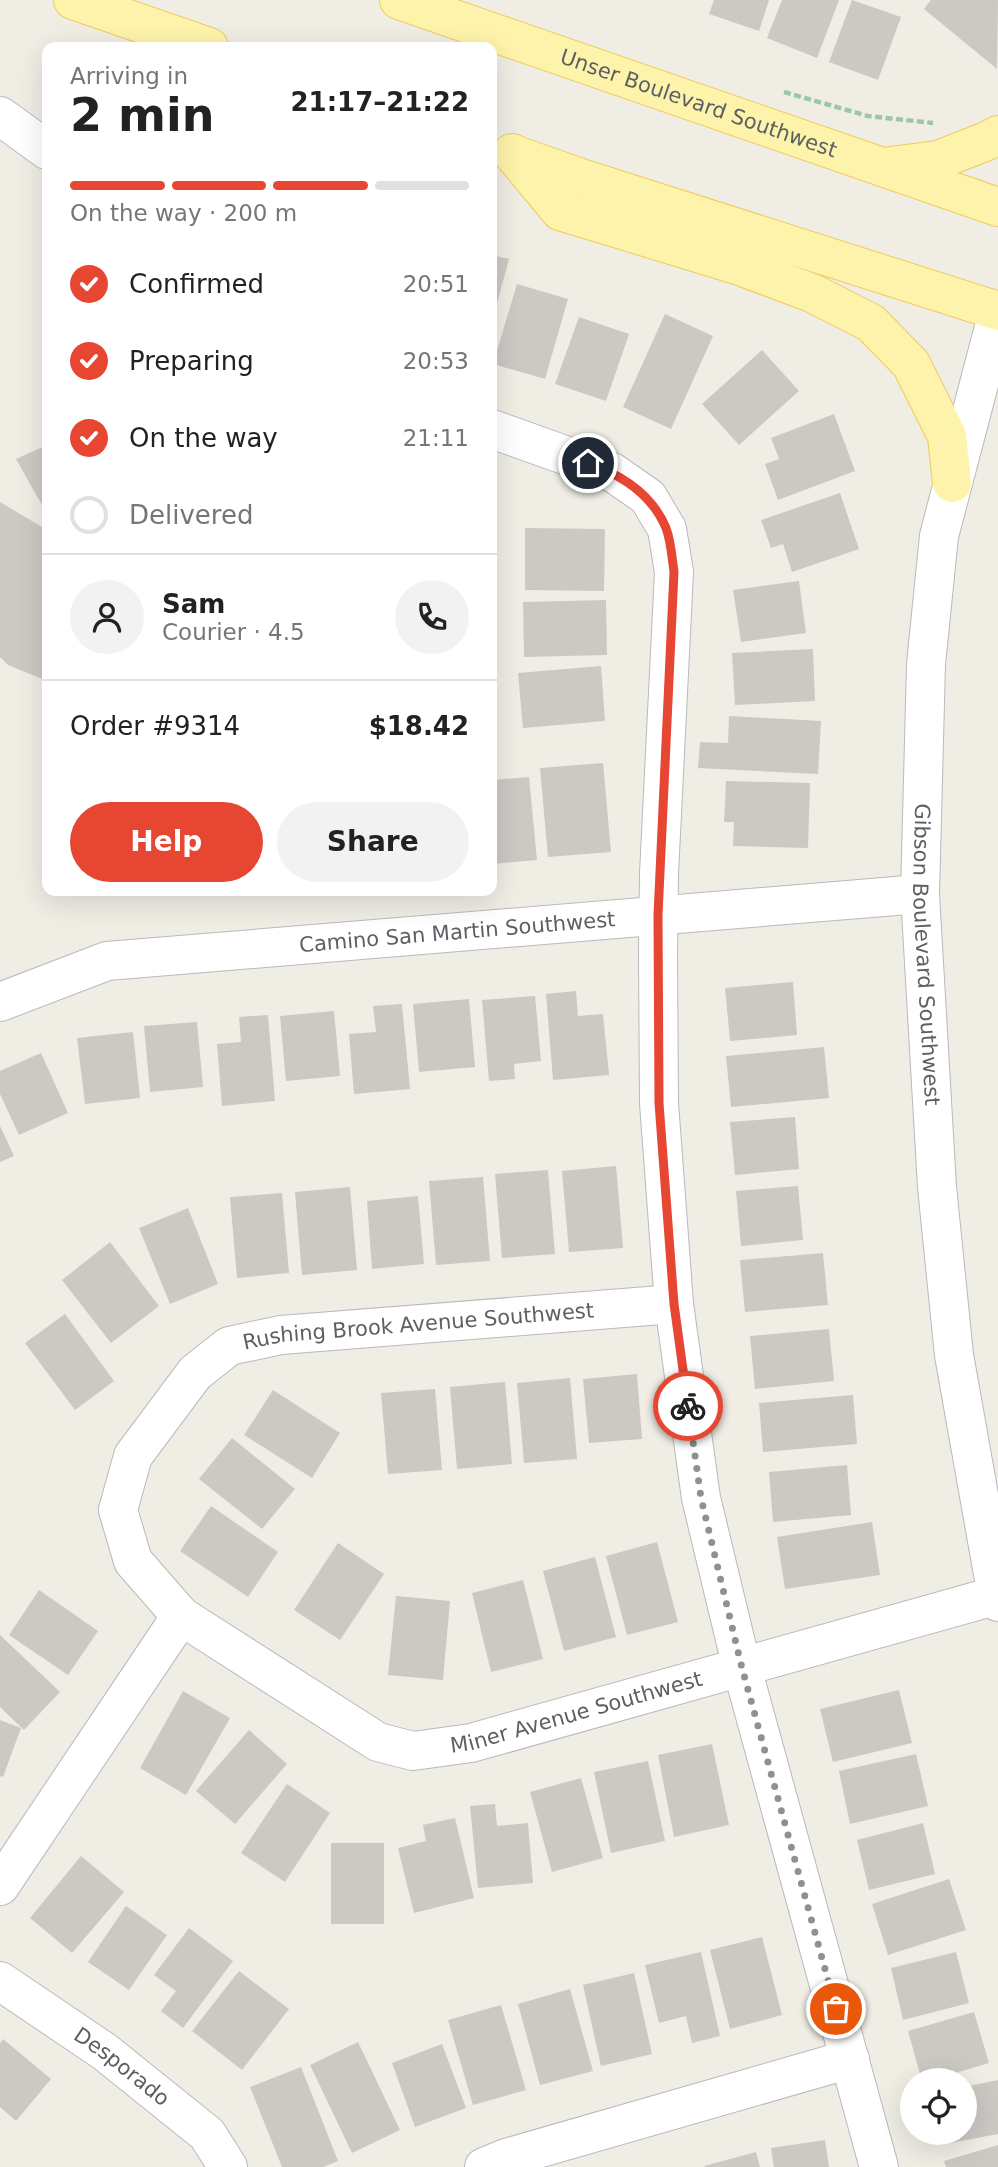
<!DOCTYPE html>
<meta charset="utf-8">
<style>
body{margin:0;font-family:"DejaVu Sans",sans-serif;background:#f2f2f2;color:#222;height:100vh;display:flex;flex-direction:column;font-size:26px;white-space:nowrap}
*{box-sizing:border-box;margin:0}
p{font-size:23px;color:#767676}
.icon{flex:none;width:38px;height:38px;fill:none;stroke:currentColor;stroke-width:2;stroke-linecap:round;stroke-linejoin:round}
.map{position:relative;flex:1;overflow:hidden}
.side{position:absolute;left:42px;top:42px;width:455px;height:854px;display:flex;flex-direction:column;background:#fff;border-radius:14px;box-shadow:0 7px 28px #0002}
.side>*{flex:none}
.tools{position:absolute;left:900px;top:2068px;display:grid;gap:14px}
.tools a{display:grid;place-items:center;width:77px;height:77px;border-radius:50%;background:#fff;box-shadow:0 7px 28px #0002;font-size:35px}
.pin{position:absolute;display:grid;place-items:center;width:60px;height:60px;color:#fff;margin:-30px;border:4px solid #fff;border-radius:50%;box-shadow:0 2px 7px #0007}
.courier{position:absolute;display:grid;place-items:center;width:70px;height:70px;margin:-35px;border:5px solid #e74632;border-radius:50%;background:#fff;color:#222;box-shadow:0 2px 9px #0007}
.overview em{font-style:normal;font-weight:700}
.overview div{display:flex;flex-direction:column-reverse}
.overview{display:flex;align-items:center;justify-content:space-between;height:119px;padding:0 28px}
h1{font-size:46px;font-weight:700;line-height:52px}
.bar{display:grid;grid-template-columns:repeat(4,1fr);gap:10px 7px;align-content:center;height:84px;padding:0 28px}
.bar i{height:9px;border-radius:5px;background:#e0e0e0}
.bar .on{background:#e74632}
.bar p{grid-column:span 4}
.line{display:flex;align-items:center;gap:18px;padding:0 28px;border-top:2px solid #e0e0e0}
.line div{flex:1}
.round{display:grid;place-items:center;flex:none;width:74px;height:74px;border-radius:37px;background:#f2f2f2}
ol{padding:0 28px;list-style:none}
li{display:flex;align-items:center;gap:21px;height:77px}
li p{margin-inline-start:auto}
li .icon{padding:7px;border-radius:50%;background:#e74632;color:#fff;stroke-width:4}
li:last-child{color:#767676}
li i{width:38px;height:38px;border:4px solid #e0e0e0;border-radius:50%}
.action{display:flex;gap:14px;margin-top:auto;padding:14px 28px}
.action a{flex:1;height:80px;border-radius:42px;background:#e74632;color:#fff;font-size:28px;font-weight:700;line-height:80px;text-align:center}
.action a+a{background:#f2f2f2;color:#222}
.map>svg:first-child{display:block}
</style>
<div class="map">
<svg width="998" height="2167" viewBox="0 0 998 2167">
<rect width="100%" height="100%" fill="#efede4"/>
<g fill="#ccc9c4">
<path d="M714,0h55l-10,31 -50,-17z"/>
<path d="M782,0h57l-22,58 -50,-20z"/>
<path d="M852,0l49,17 -23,63 -49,-18z"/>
<path d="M931,0h67l-1,69 -73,-60z"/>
<path d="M492,255l17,4 -16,59h-1z"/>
<path d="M517,284l51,15 -23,80 -52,-15z"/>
<path d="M665,314l48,22 -42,93 -48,-22z"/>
<path d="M579,317l50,17 -23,67 -51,-17z"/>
<path d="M762,350l37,41 -60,54 -37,-41z"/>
<path d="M834,414l21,57 -77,29 -13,-36 14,-5 -8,-21z"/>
<path d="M47,445v69l-31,-55z"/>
<path d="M840,493l19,56 -67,23 -9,-28 -12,4 -10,-28z"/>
<path d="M0,502l47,28v151l-39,-16 -8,-8z"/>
<path d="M525,528l80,1 -1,62 -79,-1z"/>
<path d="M799,581l7,52 -65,9 -8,-52z"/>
<path d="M606,600l1,55 -83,2 -1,-55z"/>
<path d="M813,649l2,52 -80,4 -3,-52z"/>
<path d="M601,666l4,55 -82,7 -5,-55z"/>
<path d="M729,716l92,5 -3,53 -120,-6 2,-26 28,1z"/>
<path d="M603,763l8,89 -63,5 -8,-89z"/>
<path d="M529,777l8,83 -45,4v-84z"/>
<path d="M726,781l84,2 -2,65 -75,-2 1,-24h-10z"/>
<path d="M793,982l4,53 -67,6 -5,-53z"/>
<path d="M576,991l2,25 25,-2 6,61 -56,5 -7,-86z"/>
<path d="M535,996l6,65 -27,3 1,15 -26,2 -7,-81z"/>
<path d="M469,999l6,68 -56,5 -6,-68z"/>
<path d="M402,1004l8,85 -56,5 -5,-60 27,-2 -3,-26z"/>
<path d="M334,1011l6,65 -54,5 -6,-65z"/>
<path d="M268,1015l7,86 -53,5 -5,-62 24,-2 -2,-25z"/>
<path d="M197,1022l6,65 -53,5 -6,-66z"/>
<path d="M133,1032l7,66 -55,6 -8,-66z"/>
<path d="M824,1047l5,51 -98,9 -5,-51z"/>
<path d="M41,1053l27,60 -49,22 -19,-41v-23z"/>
<path d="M795,1117l4,52 -64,6 -5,-53z"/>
<path d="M0,1126l14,30 -14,6z"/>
<path d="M616,1166l7,82 -54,4 -7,-81z"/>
<path d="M548,1170l7,84 -53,4 -7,-84z"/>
<path d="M483,1177l7,84 -54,4 -7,-84z"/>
<path d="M798,1186l5,54 -62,6 -5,-55z"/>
<path d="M350,1187l7,83 -55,5 -7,-83z"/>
<path d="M282,1193l7,80 -52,5 -7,-81z"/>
<path d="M418,1196l6,68 -52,5 -5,-68z"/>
<path d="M188,1208l30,76 -48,20 -31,-76z"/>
<path d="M110,1242l49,64 -48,37 -49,-63z"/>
<path d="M823,1253l5,52 -83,7 -5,-52z"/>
<path d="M65,1314l49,67 -39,29 -50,-67z"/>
<path d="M829,1329l5,52 -79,8 -5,-53z"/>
<path d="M637,1374l5,65 -53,4 -6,-64z"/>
<path d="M570,1378l7,81 -53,4 -7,-80z"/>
<path d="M505,1382l7,82 -55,5 -7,-82z"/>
<path d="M435,1389l7,81 -54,4 -7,-81z"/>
<path d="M273,1390l67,43 -28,45 -68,-43z"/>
<path d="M853,1395l4,49 -94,8 -4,-49z"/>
<path d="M232,1438l63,51 -33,40 -63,-50z"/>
<path d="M847,1465l4,50 -78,7 -4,-50z"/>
<path d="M211,1506l67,46 -30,45 -68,-46z"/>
<path d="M872,1522l8,53 -95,14 -8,-52z"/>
<path d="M657,1542l21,80 -51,13 -21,-79z"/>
<path d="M338,1543l46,31 -44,66 -46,-30z"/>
<path d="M595,1557l21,80 -52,14 -21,-80z"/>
<path d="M523,1580l20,79 -52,13 -19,-79z"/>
<path d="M39,1590l59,41 -30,44 -59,-40z"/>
<path d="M396,1596l54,5 -7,79 -55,-5z"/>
<path d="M0,1635l60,57 -36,38 -24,-23z"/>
<path d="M899,1690l13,53 -79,19 -13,-53z"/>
<path d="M183,1691l47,27 -44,77 -46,-27z"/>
<path d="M0,1720l21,8 -18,49 -3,-1z"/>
<path d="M249,1730l38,34 -52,60 -39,-33z"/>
<path d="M712,1744l17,81 -55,12 -16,-82z"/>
<path d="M916,1754l12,52 -78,18 -11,-53z"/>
<path d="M648,1761l17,80 -54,12 -17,-81z"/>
<path d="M581,1778l22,80 -51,14 -22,-80z"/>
<path d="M287,1784l43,29 -45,69 -44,-29z"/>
<path d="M495,1804l2,22 31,-3 5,60 -55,5 -8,-82z"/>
<path d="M455,1818l19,80 -60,15 -16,-65 28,-7 -3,-16z"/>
<path d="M923,1823l12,51 -66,16 -12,-50z"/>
<rect x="331" y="1843" width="53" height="81"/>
<path d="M81,1856l43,36 -52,61 -42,-35z"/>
<path d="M949,1879l17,51 -78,25 -16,-51z"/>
<path d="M126,1906l41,29 -38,55 -41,-28z"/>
<path d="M189,1928l44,33 -50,67 -22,-17 15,-20 -22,-16z"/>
<path d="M762,1937l20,78 -52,14 -20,-79z"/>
<path d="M701,1952l19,84 -28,7 -6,-27 -27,7 -14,-58z"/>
<path d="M956,1952l13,51 -66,17 -12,-52z"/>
<path d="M239,1971l50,38 -47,61 -50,-39z"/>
<path d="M634,1973l18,81 -51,12 -18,-81z"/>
<path d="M570,1989l23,82 -53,14 -22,-81z"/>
<path d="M501,2005l25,85 -53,15 -25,-85z"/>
<path d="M974,2012l15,51 -60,18h-7l-14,-50z"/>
<path d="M3,2039l48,40 -35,42 -16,-14v-64z"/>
<path d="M358,2042l42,88 -48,23 -42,-88z"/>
<path d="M442,2044l24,64 -51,19 -23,-64z"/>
<path d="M301,2067l37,94 -15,6h-41l-32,-80z"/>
<path d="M998,2080v54l-58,11 -2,-12h26v-46z"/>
<path d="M825,2140l4,27h-55l-3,-19z"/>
<path d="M998,2145v22h-52l-2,-6z"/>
<path d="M756,2152l4,15h-55l-1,-1z"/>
</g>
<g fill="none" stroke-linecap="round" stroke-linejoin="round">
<g stroke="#b7babe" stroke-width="40">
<g id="minor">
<path d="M0,116l47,34"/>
<path id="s1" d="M998,312l-59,224 -13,128 -6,230 17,293 17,168 44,247"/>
<path d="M492,429l120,43 36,25 19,32 7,43 -15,302 -1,80 1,149 15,201 27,194 41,170 137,499"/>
<path id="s2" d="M0,1002l107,-41 813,-67"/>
<path id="s3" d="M181,1616l197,126 35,9 58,-8 527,-148"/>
<path id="s4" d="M0,1886l181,-270 -48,-55 -15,-51 15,-54 62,-83 34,-27 52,-11 393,-31"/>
<path id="s5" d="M0,1981l105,71 102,82 21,33"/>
<path d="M484,2167l22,-9 344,-99"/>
</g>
</g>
<g stroke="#efcb5d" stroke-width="40">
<g id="major">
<path d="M73,0l136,47"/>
<path id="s6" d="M399,0l599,207"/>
<path d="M512,153l48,58 177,54 75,28 59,30 40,41 36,72 5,47"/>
<path d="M513,154l65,23 420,134"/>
<path d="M890,166l48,-6 49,-19 11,-6"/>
</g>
</g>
<path stroke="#9bc6a8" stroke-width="4.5" stroke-dasharray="7 3.5" stroke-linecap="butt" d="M784,92l84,24 65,7"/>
<use href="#minor" stroke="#fff" stroke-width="38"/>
<use href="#major" stroke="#fef3aa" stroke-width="38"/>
</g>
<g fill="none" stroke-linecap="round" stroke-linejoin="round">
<path stroke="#8f9191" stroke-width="7" stroke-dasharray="0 12.6" d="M688,1406l13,92 41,170 94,341"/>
<path stroke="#e74632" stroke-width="9" d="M588,463c34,12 64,31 78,65 5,13 6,30 8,44l-16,343 1,188 15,201 14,102"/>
</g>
<g text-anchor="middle" stroke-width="5" stroke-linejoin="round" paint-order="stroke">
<g font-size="21" fill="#5c6065" stroke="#fff">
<text dy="7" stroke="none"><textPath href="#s6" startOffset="317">Unser Boulevard Southwest</textPath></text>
<text dy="7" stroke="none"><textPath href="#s2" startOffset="466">Camino San Martin Southwest</textPath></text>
<text dy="7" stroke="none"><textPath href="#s1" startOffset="651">Gibson Boulevard Southwest</textPath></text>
<text dy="7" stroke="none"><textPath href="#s4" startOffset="845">Rushing Brook Avenue Southwest</textPath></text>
<text dy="7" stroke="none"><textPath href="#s3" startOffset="438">Miner Avenue Southwest</textPath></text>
<text dy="7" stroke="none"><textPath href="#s5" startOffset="149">Desporado</textPath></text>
</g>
</g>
</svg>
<div class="tools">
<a><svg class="icon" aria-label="locate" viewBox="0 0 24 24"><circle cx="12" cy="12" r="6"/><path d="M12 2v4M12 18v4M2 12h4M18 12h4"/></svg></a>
</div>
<div class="pin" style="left:836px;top:2009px;background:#ea580c"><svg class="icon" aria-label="bag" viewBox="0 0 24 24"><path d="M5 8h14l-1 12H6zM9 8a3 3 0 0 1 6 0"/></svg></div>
<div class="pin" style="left:588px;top:463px;background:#1f2937"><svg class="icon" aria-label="home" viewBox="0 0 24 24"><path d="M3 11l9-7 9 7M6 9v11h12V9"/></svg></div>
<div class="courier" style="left:688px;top:1406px"><svg class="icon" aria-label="bike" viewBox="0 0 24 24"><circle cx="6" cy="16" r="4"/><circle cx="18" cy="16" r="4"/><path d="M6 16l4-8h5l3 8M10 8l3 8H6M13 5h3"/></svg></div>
<section class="side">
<div class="overview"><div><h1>2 min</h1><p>Arriving in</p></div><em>21:17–21:22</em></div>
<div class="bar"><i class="on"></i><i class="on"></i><i class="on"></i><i></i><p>On the way · 200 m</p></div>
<ol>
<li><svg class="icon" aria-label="check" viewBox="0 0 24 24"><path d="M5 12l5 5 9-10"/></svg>Confirmed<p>20:51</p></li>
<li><svg class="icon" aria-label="check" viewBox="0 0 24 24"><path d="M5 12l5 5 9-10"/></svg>Preparing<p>20:53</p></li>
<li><svg class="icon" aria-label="check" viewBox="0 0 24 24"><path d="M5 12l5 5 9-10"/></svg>On the way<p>21:11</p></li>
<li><i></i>Delivered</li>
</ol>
<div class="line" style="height:126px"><a class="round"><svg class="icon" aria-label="person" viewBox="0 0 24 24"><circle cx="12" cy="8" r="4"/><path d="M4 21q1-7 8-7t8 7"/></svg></a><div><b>Sam</b><p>Courier · 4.5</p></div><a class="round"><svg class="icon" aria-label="phone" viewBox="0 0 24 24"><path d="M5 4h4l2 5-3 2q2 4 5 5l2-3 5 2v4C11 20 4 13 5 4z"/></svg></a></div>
<div class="line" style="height:91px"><div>Order #9314</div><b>$18.42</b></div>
<div class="action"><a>Help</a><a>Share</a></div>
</section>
</div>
